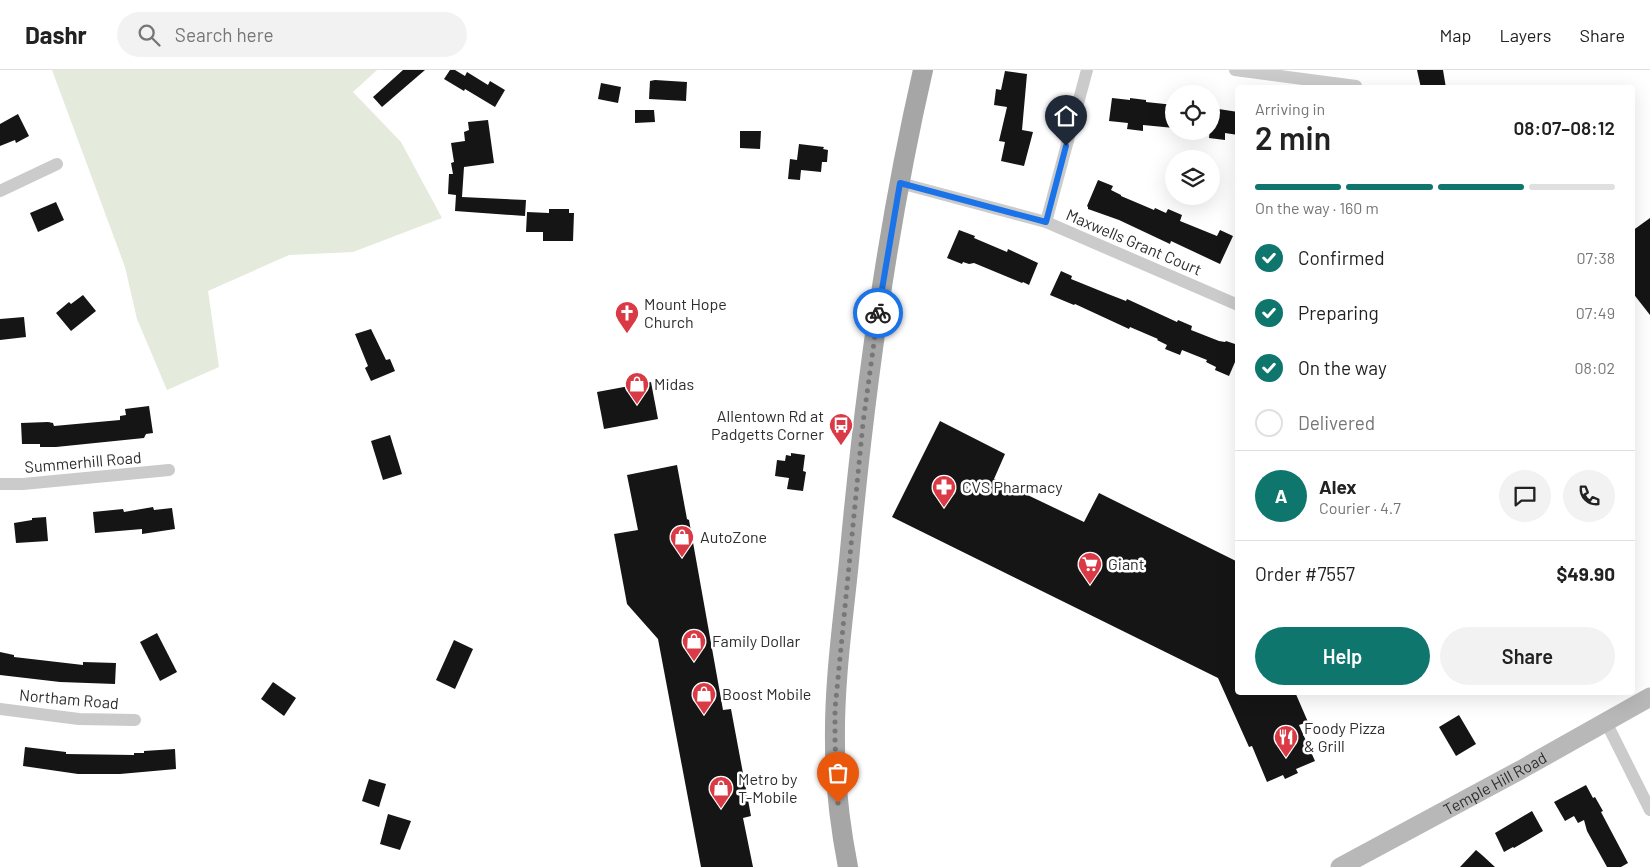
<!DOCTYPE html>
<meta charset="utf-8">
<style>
body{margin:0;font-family:Barlow,sans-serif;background:#f2f2f2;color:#222;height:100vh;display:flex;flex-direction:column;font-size:19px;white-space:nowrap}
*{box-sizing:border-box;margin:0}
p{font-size:16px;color:#767676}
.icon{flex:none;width:28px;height:28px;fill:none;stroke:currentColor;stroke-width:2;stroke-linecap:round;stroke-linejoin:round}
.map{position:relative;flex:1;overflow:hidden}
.sheet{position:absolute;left:1235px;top:15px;width:400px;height:610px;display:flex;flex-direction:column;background:#fff;border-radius:5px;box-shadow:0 5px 20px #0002}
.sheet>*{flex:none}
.controls{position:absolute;left:1165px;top:15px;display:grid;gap:10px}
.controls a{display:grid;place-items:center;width:55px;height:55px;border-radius:50%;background:#fff;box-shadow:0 5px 20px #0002;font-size:25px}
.pin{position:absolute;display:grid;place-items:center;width:42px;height:42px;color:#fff;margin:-51px -21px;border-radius:50% 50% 50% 0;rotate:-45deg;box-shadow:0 0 5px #0007}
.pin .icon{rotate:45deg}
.courier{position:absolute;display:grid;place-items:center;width:50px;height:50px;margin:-25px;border:4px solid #1a73e8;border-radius:50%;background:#fff;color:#222;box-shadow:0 1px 6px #0007}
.head em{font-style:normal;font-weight:600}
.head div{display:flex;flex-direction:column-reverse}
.head{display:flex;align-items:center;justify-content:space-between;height:85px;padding:0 20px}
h1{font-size:32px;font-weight:600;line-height:38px}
.bar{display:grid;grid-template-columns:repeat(4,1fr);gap:8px 5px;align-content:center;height:60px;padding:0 20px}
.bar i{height:6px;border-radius:4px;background:#e0e0e0}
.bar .on{background:#0f766e}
.bar p{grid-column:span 4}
.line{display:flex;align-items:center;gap:12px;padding:0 20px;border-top:1px solid #e0e0e0}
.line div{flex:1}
.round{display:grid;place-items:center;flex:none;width:52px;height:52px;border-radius:26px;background:#f2f2f2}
ol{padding:0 20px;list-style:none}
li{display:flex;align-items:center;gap:15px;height:55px}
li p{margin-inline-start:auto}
li .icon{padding:5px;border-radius:50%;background:#0f766e;color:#fff;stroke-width:4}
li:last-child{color:#767676}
li i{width:28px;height:28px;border:2px solid #e0e0e0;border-radius:50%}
.button{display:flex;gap:10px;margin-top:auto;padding:10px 20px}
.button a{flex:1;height:58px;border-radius:30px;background:#0f766e;color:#fff;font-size:20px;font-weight:600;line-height:58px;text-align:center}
.button a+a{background:#f2f2f2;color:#222}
header{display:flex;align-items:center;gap:30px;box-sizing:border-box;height:70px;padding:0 25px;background:#fff;border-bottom:1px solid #e0e0e0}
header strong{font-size:24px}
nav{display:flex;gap:28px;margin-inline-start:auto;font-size:18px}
.search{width:350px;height:45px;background:#f2f2f2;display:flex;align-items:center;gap:12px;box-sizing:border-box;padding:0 18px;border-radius:28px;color:#767676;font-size:19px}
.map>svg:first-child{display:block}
</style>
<header>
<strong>Dashr</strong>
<div class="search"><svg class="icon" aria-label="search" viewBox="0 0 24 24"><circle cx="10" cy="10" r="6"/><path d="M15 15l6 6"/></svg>Search here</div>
<nav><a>Map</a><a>Layers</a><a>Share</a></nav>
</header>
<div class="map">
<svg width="1650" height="797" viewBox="0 0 1650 797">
<rect width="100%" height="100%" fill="#fff"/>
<path fill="#e4eadc" d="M52,0h325l-24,22 48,50 41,76 -89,34 -64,3 -81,36 11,76 -52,23 -30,-71 -12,-52z"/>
<g fill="#151515">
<path d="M403,0h22l-43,37 -9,-10z"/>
<path d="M450,0h5l10,6 2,-4 21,13 2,-4 15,9 -10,17 -30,-18 -1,2 -20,-12z"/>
<path d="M1417,0h26l3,18h-25z"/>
<path d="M1005,1l22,3 -5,56 11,2 -9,34 -23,-5 4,-19 -6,-1 8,-34 -13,-2 2,-16 5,1z"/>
<path d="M655,10l32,2 -1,19 -37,-2 1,-18z"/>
<path d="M601,13l20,4 -3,16 -20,-4z"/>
<path d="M1112,28l18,2v-2l16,2v2l28,3v23l-31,-3v6l-16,-2 1,-6 -19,-2z"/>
<path d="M1212,38l26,4v23l-13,-2v7l-16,-2z"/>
<path d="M635,40h19l1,12 -20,1z"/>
<path d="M18,44l11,22 -13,7 -1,-3 -15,6v-22z"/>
<path d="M488,50l6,43 -30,4 -2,30 64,3 -1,16 -70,-5 1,-16 -8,-1 1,-20h4l-2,-11 3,-1 -3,-19 14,-2 -1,-9 5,-2 -1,-8z"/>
<path d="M740,61h21l-1,18 -20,-1z"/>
<path d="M799,74l25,3 -1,2 5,1 -1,12h-5l-1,10 -20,-2 -1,10 -12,-1 2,-20 7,1z"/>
<path d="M1098,110l15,6 -2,4 10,5v1l26,11 7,3 1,-2 11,5 2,-4 14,6 -2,6 37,15 3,-6 13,6 -13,28 -49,-23 -1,3 -51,-24 -31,-11v-2l-1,-1z"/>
<path d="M56,132l8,18 -26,12 -8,-19z"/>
<path d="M549,139h20v4h5l-1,28h-30v-9h-17l1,-20 22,1z"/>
<path d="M1650,148v97l-18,-23v-61z"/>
<path d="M959,160l16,6 -1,2 33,14 1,-3 30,14 -9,22 -6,-3 -1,1 -48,-20 -5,1 -6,-2 -1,2 -15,-6z"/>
<path d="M1061,201l11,5 -1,3 37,15 18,7 1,-2 50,23 1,-2 14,6 -1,4 28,11 6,1 1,-1 12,4v10l-9,21 -14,-6 1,-3 -10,-5 1,-2 -25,-10 -2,5 -15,-6 2,-4 -10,-5 1,-1 -28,-12 -1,2 -54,-25 -1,1 -24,-10z"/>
<path d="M83,225l13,16 -25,20 -15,-18 13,-11 2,2z"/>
<path d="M24,247l2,20 -26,3v-21z"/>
<path d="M371,259l15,31 4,-1 5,12 -24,10 -6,-13 3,-2 -13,-32z"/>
<path d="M651,312l7,37 -54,10 -7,-37z"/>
<path d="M149,336l4,27 -7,1 -2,4 -88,9h-16v-3h-18l-1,-21 27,-1 5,1 1,3 66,-6v-4l6,-1 -1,-6z"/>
<path d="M940,351l65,33 -11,25 90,43 15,-29 139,69v130h57l13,30 -9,3 16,36 -19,8 2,4 -13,6 -2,-4 -16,7 -15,-36 -3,1 -31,-69 -326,-161z"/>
<path d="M390,365l12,39 -19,6 -12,-39z"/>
<path d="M791,383l14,2 -2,16 3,1 -3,19 -16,-2 2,-11 -14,-2 2,-16 8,1 1,-6 5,1z"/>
<path d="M677,395l10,54 2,1 34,190 8,-1 20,107 -8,2 10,49h-52l-43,-228 -31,-35 -13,-70 24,-4 -11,-55z"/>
<path d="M153,437l1,3 18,-2 3,21 -33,5v-5l-47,4 -2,-21 30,-3 1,3z"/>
<path d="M46,447l2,24 -32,2 -2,-20 18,-3v-2z"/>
<path d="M157,563l20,39 -17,9 -20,-39z"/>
<path d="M454,570l19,9 -18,40 -19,-9z"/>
<path d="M0,582l14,3v2l69,8v-3l33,1 -1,21 -55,-2 -60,-7z"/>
<path d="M273,612l23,16 -12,18 -23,-17z"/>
<path d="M1459,645l17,29 -20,12 -17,-29z"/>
<path d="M25,677l41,5v2l68,1v-2h10v-2l31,-2 1,20 -56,5h-42l-55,-8z"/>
<path d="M369,709l17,5 -7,23 -17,-6z"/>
<path d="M1586,715l7,13 2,-1 8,14 -2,1 27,51 -7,4h-14l-20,-36 -3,-11 -6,3 -4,-7 -9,5 -11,-19z"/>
<path d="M1532,741l11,20 -29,17 -1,-1 -9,5 -9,-19z"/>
<path d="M388,744l23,7 -11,29 -20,-6z"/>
<path d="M1476,780l6,5 13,12h-35z"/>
</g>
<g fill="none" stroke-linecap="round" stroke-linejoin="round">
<g stroke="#cbcbcb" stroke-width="12">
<path d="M1235,0l121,16"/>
<path d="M900,113l146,39 192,83"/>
<path d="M0,121l57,-27"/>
<path d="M1046,152l41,-152"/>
<path d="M0,414h23l146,-14"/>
<path d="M0,639l79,10 56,1"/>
<path d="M1606,652l44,88"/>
</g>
<path stroke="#b8b8b8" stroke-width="19" id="s1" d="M1340,797l184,-99 126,-71"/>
<path stroke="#a6a6a6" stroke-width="20" d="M848,797c-8,-41 -13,-82 -13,-124 -1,-61 8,-122 14,-182 15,-165 37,-330 74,-491"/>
</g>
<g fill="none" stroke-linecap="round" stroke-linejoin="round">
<path stroke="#777" stroke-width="5" stroke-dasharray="0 9" d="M838,733l-3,-60v-34l28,-286 15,-110"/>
<path stroke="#1a73e8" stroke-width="6" d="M878,243l22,-130 146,39 20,-76"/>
</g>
<defs>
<g id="church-pin" transform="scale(1.25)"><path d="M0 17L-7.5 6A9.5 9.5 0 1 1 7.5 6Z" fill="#da3a45" stroke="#fff"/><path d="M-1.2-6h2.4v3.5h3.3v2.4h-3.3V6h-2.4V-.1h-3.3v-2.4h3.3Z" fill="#fff"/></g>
<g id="shop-pin" transform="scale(1.25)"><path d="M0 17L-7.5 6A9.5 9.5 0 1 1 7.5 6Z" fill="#da3a45" stroke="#fff"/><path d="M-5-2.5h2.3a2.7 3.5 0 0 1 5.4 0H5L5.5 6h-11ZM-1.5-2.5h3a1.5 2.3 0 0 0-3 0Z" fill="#fff"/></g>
<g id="bus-pin" transform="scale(1.25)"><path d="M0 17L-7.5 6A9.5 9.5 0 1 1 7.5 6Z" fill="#da3a45" stroke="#fff"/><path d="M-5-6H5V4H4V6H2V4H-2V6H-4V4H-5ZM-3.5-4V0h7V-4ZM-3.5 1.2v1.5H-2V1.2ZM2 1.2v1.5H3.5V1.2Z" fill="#fff"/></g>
<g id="pharmacy-pin" transform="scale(1.25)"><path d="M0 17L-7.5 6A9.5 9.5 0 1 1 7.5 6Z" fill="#da3a45" stroke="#fff"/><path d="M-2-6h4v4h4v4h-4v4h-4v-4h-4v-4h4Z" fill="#fff"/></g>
<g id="supermarket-pin" transform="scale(1.25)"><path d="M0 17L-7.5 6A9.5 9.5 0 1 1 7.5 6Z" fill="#da3a45" stroke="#fff"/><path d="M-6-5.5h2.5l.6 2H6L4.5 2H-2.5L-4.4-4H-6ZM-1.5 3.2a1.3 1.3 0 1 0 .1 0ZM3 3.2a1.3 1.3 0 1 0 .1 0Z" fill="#fff"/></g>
<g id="restaurant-pin" transform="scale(1.25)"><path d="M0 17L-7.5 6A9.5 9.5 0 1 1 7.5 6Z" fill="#da3a45" stroke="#fff"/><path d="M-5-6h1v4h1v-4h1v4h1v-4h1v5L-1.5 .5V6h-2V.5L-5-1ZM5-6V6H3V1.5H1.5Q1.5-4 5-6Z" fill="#fff"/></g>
</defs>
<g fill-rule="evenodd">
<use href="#church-pin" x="627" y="243"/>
<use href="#shop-pin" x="637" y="314"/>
<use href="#bus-pin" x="841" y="355"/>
<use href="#pharmacy-pin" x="944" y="417"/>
<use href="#shop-pin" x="682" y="467"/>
<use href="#supermarket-pin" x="1090" y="494"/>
<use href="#shop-pin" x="694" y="571"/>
<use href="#shop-pin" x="704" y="624"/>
<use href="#restaurant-pin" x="1286" y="667"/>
<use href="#shop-pin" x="721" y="718"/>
</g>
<g text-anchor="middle" stroke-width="5" stroke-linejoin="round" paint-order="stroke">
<g font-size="16" fill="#2e2e2e" stroke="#fff">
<text transform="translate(1134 172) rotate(23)" y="6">Maxwells Grant Court</text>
<text transform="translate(83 392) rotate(-5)" y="6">Summerhill Road</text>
<text transform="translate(69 629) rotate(5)" y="6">Northam Road</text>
<text dy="6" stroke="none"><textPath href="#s1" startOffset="176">Temple Hill Road</textPath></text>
</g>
<g font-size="16" fill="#2e2e2e" stroke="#fff" text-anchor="start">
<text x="644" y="240">Mount Hope<tspan x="644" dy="18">Church</tspan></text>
<text x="654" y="320">Midas</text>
<text x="824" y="352" text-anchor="end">Allentown Rd at<tspan x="824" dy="18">Padgetts Corner</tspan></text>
<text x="962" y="423">CVS Pharmacy</text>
<text x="700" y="473">AutoZone</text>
<text x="1108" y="500">Giant</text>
<text x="712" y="577">Family Dollar</text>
<text x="722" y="630">Boost Mobile</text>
<text x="1304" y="664">Foody Pizza<tspan x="1304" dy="18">&amp; Grill</tspan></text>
<text x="738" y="715">Metro by<tspan x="738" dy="18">T-Mobile</tspan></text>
</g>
</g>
</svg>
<div class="controls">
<a><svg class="icon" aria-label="locate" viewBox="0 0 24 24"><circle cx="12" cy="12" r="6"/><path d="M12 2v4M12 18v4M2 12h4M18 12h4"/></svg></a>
<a><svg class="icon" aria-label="layers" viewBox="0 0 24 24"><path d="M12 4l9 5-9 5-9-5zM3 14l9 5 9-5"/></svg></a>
</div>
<div class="pin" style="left:838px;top:733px;background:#ea580c"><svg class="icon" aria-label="bag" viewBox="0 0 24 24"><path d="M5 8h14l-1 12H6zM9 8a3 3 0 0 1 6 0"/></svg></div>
<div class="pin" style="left:1066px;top:76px;background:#1f2937"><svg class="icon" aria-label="home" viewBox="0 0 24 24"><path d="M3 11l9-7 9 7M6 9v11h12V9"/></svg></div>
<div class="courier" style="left:878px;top:243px"><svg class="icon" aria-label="bike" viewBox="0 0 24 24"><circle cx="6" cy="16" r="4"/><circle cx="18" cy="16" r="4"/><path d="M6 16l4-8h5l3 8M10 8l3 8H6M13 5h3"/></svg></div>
<section class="sheet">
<div class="head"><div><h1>2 min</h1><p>Arriving in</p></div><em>08:07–08:12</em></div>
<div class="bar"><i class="on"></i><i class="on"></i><i class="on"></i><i></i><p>On the way · 160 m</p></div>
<ol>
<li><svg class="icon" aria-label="check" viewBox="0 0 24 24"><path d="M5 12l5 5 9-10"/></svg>Confirmed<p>07:38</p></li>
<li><svg class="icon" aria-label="check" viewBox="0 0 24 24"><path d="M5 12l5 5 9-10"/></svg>Preparing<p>07:49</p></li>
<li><svg class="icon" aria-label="check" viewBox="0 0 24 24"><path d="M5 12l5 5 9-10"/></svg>On the way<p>08:02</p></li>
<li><i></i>Delivered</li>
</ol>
<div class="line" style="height:90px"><b class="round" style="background:#0f766e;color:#fff">A</b><div><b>Alex</b><p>Courier · 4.7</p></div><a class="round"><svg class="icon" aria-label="chat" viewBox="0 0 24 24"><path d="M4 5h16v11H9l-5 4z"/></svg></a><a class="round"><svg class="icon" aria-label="phone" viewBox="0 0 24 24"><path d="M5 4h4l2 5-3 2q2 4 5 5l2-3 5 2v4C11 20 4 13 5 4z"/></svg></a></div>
<div class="line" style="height:65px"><div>Order #7557</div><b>$49.90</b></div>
<div class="button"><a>Help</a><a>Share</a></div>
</section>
</div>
